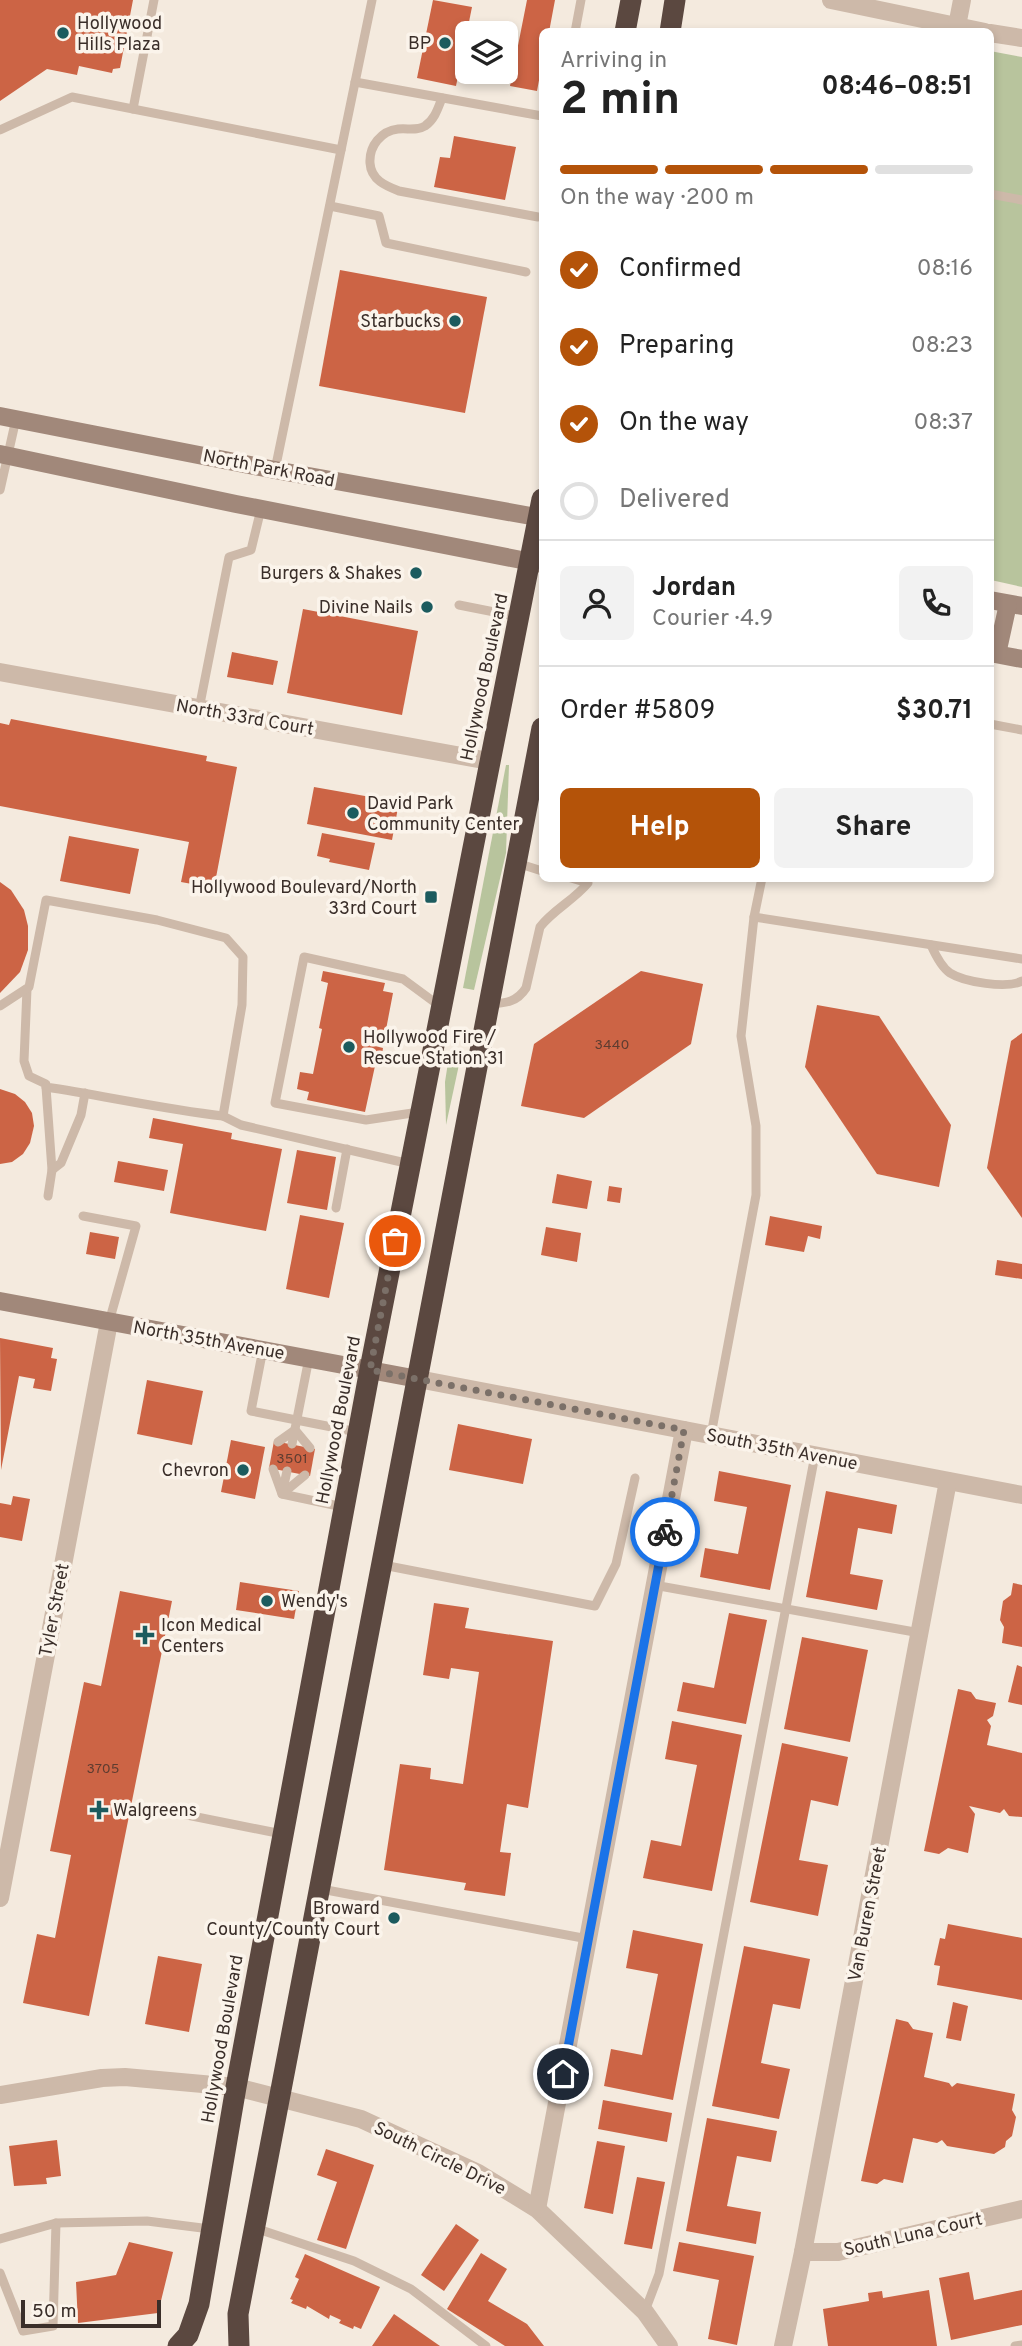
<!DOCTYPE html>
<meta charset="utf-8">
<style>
body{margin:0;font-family:Overpass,sans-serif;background:#f2f2f2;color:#222;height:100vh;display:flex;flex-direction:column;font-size:26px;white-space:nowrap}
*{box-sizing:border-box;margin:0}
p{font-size:23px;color:#767676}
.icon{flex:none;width:38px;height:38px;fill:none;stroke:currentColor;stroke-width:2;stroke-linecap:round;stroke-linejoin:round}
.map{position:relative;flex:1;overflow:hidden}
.drawer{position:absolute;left:539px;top:28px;width:455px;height:854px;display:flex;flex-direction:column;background:#fff;border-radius:10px;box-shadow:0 4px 10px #0003}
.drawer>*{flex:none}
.buttons{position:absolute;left:455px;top:21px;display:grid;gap:14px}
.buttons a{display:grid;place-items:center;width:63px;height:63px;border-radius:10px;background:#fff;box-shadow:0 4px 10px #0003;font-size:35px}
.scale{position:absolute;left:21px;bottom:18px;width:140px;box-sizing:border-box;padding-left:7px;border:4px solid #3a2e29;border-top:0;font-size:19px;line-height:24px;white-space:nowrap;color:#3a2e29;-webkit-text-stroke:5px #fbf4eb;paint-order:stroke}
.pin{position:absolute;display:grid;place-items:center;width:60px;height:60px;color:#fff;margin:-30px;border:4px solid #fff;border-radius:50%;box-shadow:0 2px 7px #0007}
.courier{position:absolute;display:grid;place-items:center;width:70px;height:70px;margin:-35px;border:5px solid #1a73e8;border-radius:50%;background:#fff;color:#222;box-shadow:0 2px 9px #0007}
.head em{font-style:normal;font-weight:700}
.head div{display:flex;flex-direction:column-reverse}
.head{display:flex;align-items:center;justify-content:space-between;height:119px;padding:0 21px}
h1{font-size:46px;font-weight:700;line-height:52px}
.bar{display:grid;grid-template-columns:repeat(4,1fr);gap:10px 7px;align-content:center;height:84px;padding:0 21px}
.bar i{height:9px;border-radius:5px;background:#e0e0e0}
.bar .active{background:#b45309}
.bar p{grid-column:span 4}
.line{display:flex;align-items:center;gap:18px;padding:0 21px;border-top:2px solid #e0e0e0}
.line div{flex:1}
.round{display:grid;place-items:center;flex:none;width:74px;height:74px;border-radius:10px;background:#f2f2f2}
ol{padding:0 21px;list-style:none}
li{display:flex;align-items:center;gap:21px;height:77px}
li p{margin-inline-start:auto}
li .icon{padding:7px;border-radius:50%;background:#b45309;color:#fff;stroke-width:4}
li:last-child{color:#767676}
li i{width:38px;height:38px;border:4px solid #e0e0e0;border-radius:50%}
.cta{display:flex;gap:14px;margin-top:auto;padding:14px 21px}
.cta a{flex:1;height:80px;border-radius:10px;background:#b45309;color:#fff;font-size:28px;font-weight:700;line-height:80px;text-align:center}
.cta a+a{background:#f2f2f2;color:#222}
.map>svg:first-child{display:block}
</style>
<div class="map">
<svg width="1022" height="2346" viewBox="0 0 1022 2346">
<rect width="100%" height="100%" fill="#f4eade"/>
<g fill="#b8c49d">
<path d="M990,51l32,6v530l-31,-7z"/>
<path d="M506,765h3l-3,88 -32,137 -11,-2z"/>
<path d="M455,1055l5,5 -14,65 -1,-43 4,-26z"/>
</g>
<g fill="#cc6445">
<path d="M0,0h133l-13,68 -7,1 -1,4 -33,-7 -2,9 -30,-6 -47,32z"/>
<path d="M433,0l39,7 -16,79 -39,-8z"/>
<path d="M527,0h28l-6,32h-7v32l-5,27 -27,-5z"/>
<path d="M454,136l62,11 -11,53 -71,-13 6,-30 10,1z"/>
<path d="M340,270l147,27 -22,116 -146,-27z"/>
<path d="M303,609l115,22 -16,84 -115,-22z"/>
<path d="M232,652l46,9 -5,24 -46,-8z"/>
<path d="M11,719l196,37 -1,5 31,6 -23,121 -33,-6 8,-40 -189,-36v-83l9,2z"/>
<path d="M314,787l85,15 -7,38 -85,-16z"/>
<path d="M322,833l53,10 -6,27 -40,-8 1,-3 -13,-3z"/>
<path d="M69,836l70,13 -9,45 -70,-13z"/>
<path d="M0,882l11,8 13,20 4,16v24l-8,22 -20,21z"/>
<path d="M323,971l62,12 -2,8 10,2 -9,47 -8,-1 -1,7 8,2 -3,19 -5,-1 -10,46 -58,-12 2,-8 -12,-3 3,-17 13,2 9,-45 -3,-1 9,-45 -7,-2z"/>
<path d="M641,971l62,13 -12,60 -107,74 -63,-12 13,-62z"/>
<path d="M817,1005l62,11 72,109 -12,62 -62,-13 -72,-107z"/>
<path d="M1022,1033v185l-35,-50 24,-127z"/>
<path d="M0,1089l15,5 10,8 7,11 2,13 -4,17 -7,11 -11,8 -12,2z"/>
<path d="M153,1118l79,15 -1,6 51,10 -16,82 -96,-18 13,-69 -34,-6z"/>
<path d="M297,1150l39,7 -9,53 -40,-7z"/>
<path d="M118,1161l50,9 -4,21 -50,-9z"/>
<path d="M557,1174l35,7 -5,28 -35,-6z"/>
<path d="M609,1186l13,2 -2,15 -13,-2z"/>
<path d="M300,1215l44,8 -15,75 -43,-9z"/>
<path d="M770,1216l52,10 -2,13 -12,-3 -4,16 -39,-7z"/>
<path d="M546,1227l35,6 -4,29 -36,-7z"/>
<path d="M90,1232l29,5 -4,22 -29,-5z"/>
<path d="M997,1260l25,4v15l-27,-4z"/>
<path d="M0,1338l53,10 -2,10 6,1 -6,32 -18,-3 2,-9 -16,-3 -18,94z"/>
<path d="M147,1380l56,11 -11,54 -55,-11z"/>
<path d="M458,1424l74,15 -9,45 -74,-14z"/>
<path d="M231,1440l34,7 -10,52 -34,-7z"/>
<path d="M274,1441l41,8 -5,27 -41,-8z"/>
<path d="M719,1471l72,14 -21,105 -70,-13 5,-29 33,6 9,-47 -33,-6z"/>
<path d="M826,1491l71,14 -5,29 -34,-6 -8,46 33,6 -6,30 -71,-13z"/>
<path d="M13,1496l17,3 -8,42 -22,-4v-34l11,2z"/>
<path d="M240,1582l59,9 -5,28 -58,-9z"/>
<path d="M1013,1583l9,2v62l-20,-4 2,-16 -4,-7 3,-19 8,-6z"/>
<path d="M120,1591l52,10 -83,415 -66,-13 14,-69 18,4 16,-83 -21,-4 34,-169 17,4z"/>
<path d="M434,1603l35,5 -4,20 88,13 -25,167 -21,-4 -7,48 11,1 -6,43 -41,-6 2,-7 -82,-13 16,-106 31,4 -1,11 33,5 16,-112 -28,-4 -2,11 -26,-4z"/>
<path d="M729,1613l38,7 -21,104 -69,-13 6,-29 31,6z"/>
<path d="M802,1637l66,13 -18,92 -66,-13z"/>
<path d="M1017,1665l5,2v38l-14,-3z"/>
<path d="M958,1689l13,3 5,7 20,4 -3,13 -6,4 4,6 -4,19 35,8v64l-13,-1 -5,-7 -4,4 -31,-7 6,8 -7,39 -20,-5 -9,6 -15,-3z"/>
<path d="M672,1721l70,14 -30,156 -69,-13 8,-38 30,6 16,-81 -32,-6z"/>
<path d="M782,1743l66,14 -10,49 -27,-6 -12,60 29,5 -10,51 -68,-14z"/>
<path d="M948,1924l74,14v62l-85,-15 3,-19 -6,-1 6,-27 5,1z"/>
<path d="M633,1930l70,14 -30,156 -69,-14 7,-37 31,6 16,-81 -32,-6z"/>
<path d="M744,1946l66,13 -10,50 -27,-5 -12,59 29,6 -11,50 -67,-13z"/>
<path d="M158,1956l44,8 -13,68 -44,-8z"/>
<path d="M953,2002l15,4 -7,35 -15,-3z"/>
<path d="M896,2019l12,3 5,7 20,4 -9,44 25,6 3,4 5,-4 58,11 -3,16 4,7 -4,19 -6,5 -1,6 -11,7 -47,-8 -5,-6 -5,3 -24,-5 -10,45 -19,-4 -7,5 -16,-3z"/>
<path d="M603,2100l69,13 -5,29 -69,-13z"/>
<path d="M707,2118l70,13 -6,31 -34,-6 -10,50 34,6 -5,32 -70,-13z"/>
<path d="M57,2140l4,36 -15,2 1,6 -33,2 -5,-40z"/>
<path d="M597,2141l28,5 -12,68 -29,-6z"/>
<path d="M326,2149l48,16 -28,84 -29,-9 20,-58 -20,-7z"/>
<path d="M637,2177l28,5 -13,67 -28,-5z"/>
<path d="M456,2224l23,16 -35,51 -23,-16z"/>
<path d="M129,2242l44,10 -15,61 -80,10 -2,-41 40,-7z"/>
<path d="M679,2242l75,14 -17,89 -29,-6 11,-59 -46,-9z"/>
<path d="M481,2253l26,16 -19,32 39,23 17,22h-39l-58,-37z"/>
<path d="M305,2254l75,33 -19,42 -7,-3 -1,3 -14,-6 2,-3 -11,-5 -1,4 -22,-13 -1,3 -15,-6 2,-3 -3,-1 9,-20 -4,-2z"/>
<path d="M969,2272l5,28 48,-10v35l-71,15 -12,-62z"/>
<path d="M929,2290l8,56h-109l-5,-37 46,-8 -1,-8 14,-2 1,7z"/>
<path d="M394,2314l46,32h-68z"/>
</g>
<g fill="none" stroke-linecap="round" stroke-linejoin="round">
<g stroke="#cdb9a9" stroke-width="9">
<path d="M575,32l6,-32"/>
<path d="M355,82l187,34"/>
<path d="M442,98c-4,10 -7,21 -17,28 -8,5 -17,2 -27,3 -17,2 -29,17 -28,34 1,17 16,23 29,28l139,26"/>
<path d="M133,109l21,-109"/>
<path d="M0,130l72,-33 269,53"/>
<path d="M990,194l32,6"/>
<path d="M330,206l49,10 7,27 140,29"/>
<path d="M275,470l97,-470"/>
<path d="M0,490l16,-71"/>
<path d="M459,605l60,12"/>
<path d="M199,709l30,-152 22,-7 10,-41"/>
<path d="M990,724l32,6"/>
<path d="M517,863l25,8"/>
<path d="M754,917l268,42"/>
<path d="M931,945c4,9 10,22 19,28 14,9 57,16 72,8"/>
<path d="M27,989l-3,72 5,15 17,8v3c59,9 117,22 177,29"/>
<path d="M491,1004c15,-1 26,-2 35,-16l14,-61c13,-17 34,-27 48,-44l-17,-5"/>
<path d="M0,1006l29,-19 17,-87 111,20 69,18 17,19 -1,48 -19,111 18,9 169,39"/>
<path d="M46,1087l6,83 -4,26"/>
<path d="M419,1112l-53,8 -91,-17 29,-146 99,22 38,28"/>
<path d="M52,1170l9,-7 20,-48 4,-22"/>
<path d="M336,1208l11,-59"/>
<path d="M83,1216l53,10 -27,96"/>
<path d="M263,1349l-12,62 106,21"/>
<path d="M711,1435l45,-240v-69l-15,-90 13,-119 8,-39"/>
<path d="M278,1442l17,-12 15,18"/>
<path d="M292,1444l17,-86"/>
<path d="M273,1469l9,25 23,-19"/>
<path d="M287,1471l-5,23 61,13"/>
<path d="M383,1565l212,41 21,-42 19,-86"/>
<path d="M654,1585l266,48"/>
<path d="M152,1808l130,26"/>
<path d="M321,1889l267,50"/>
<path d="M255,2228l99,33 57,28 75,57"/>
<path d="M0,2239l56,-16 91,-2 63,8"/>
<path d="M0,2273l23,58 30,-5 3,-103"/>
<path d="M645,2311l14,-37 156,-819"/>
<path d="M1015,2346l7,-1"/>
</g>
<g stroke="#cdb9a9" stroke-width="18">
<path d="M831,0l154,32"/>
<path d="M957,26l5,-26"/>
<path d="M990,33l32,5"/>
<path d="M0,672l489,89"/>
<path d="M418,1379l604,116"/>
<path d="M0,1898l109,-576"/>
<path d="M0,2095l102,-17 23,-1 111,10 125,32 117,54 59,36 108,103 24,34"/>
<path d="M537,2209l147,-779"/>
<path d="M803,2252h35l184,-43"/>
<path d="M783,2346l20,-94 145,-771"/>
</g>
<g stroke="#a1887a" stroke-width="18">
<path d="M0,416l275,54 267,48"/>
<path d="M0,454l236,50 306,60"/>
<path d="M990,600l32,6"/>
<path d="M990,653l32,6"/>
<path d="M997,654l11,-50"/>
<path d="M0,1301l418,78"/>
</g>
<g stroke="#5b4840" stroke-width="21">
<path d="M625,32l6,-32"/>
<path d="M670,32l5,-32"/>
<path d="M178,2346l10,-11 11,-31 37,-217 134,-718 172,-870"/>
<path d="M239,2346l-1,-32 304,-1586"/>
</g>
</g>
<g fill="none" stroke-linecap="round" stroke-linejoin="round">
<path stroke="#7b7068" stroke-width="7" stroke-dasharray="0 12.6" d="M395,1241l-25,129 314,60 -19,102"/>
<path stroke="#1a73e8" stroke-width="9" d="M563,2074l102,-542"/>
</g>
<g fill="#1c5b5e" stroke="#fbf4eb" stroke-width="2.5">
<circle cx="63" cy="33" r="7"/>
<circle cx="445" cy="43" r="7"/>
<circle cx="455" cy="321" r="7"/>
<circle cx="416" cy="573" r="7"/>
<circle cx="427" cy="607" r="7"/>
<circle cx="353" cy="813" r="7"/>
<rect x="424" y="890" width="14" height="14" rx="3.5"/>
<circle cx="349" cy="1047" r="7"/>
<circle cx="243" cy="1470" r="7"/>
<circle cx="267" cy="1601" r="7"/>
<path d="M141.5 1624.5h7v7h7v7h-7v7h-7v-7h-7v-7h7z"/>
<path d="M95.5 1799.5h7v7h7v7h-7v7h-7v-7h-7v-7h7z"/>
<circle cx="394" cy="1918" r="7"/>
</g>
<g text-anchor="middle" stroke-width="7" stroke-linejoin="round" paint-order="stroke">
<g font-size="14" fill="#5e3c30">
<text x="612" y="1049">3440</text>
<text x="292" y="1463">3501</text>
<text x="103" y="1773">3705</text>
</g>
<g font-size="18" fill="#3a2e29" stroke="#fbf4eb" text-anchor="end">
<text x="77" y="29" text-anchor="start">Hollywood<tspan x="77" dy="21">Hills Plaza</tspan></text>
<text x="431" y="49">BP</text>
<text x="441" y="327">Starbucks</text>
<text x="402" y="579">Burgers &amp; Shakes</text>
<text x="413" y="613">Divine Nails</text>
<text x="367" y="809" text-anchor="start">David Park<tspan x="367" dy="21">Community Center</tspan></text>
<text x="417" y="893">Hollywood Boulevard/North<tspan x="417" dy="21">33rd Court</tspan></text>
<text x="363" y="1043" text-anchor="start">Hollywood Fire /<tspan x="363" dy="21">Rescue Station 31</tspan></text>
<text x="229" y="1476">Chevron</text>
<text x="281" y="1607" text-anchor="start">Wendy's</text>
<text x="161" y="1631" text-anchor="start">Icon Medical<tspan x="161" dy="21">Centers</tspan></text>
<text x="113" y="1816" text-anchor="start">Walgreens</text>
<text x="380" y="1914">Broward<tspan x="380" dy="21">County/County Court</tspan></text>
</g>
<g font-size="18" fill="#3a2e29" stroke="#fbf4eb">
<text transform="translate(269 468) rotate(11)" y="6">North Park Road</text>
<text transform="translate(484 677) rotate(-78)" y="6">Hollywood Boulevard</text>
<text transform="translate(245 717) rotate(10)" y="6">North 33rd Court</text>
<text transform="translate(209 1340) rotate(10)" y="6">North 35th Avenue</text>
<text transform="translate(338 1420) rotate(-79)" y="6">Hollywood Boulevard</text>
<text transform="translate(782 1449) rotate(11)" y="6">South 35th Avenue</text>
<text transform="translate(54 1610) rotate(-79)" y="6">Tyler Street</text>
<text transform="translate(867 1914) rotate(-79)" y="6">Van Buren Street</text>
<text transform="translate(222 2039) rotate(-80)" y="6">Hollywood Boulevard</text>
<text transform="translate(440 2158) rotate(26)" y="6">South Circle Drive</text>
<text transform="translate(913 2234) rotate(-13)" y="6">South Luna Court</text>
</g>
</g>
</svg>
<div class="buttons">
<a><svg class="icon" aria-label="layers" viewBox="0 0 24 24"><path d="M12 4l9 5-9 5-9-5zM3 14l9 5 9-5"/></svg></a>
</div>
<div class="scale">50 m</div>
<div class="pin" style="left:395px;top:1241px;background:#ea580c"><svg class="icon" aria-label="bag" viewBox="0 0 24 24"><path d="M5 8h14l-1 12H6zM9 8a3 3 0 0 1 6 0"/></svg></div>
<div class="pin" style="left:563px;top:2074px;background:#1f2937"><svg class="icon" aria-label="home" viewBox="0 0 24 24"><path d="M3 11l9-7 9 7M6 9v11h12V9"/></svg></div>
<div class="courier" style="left:665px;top:1532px"><svg class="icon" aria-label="bike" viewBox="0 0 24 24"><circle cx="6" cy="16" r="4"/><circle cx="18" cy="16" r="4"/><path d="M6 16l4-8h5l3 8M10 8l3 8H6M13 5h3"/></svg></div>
<section class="drawer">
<div class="head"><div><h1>2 min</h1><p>Arriving in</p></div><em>08:46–08:51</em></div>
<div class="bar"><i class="active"></i><i class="active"></i><i class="active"></i><i></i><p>On the way · 200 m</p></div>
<ol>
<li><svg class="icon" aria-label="check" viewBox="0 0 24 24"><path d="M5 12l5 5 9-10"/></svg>Confirmed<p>08:16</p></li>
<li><svg class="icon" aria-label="check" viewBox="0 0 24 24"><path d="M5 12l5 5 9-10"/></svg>Preparing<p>08:23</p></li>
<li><svg class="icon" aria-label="check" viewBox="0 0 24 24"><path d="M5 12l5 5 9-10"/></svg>On the way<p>08:37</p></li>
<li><i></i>Delivered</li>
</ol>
<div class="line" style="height:126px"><a class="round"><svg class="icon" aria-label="person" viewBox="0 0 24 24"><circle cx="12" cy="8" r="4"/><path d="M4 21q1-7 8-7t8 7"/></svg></a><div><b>Jordan</b><p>Courier · 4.9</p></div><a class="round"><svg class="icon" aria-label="phone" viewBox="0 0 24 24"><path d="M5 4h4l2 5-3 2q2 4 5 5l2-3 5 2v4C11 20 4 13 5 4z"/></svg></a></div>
<div class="line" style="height:91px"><div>Order #5809</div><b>$30.71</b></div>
<div class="cta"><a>Help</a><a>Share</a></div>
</section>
</div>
